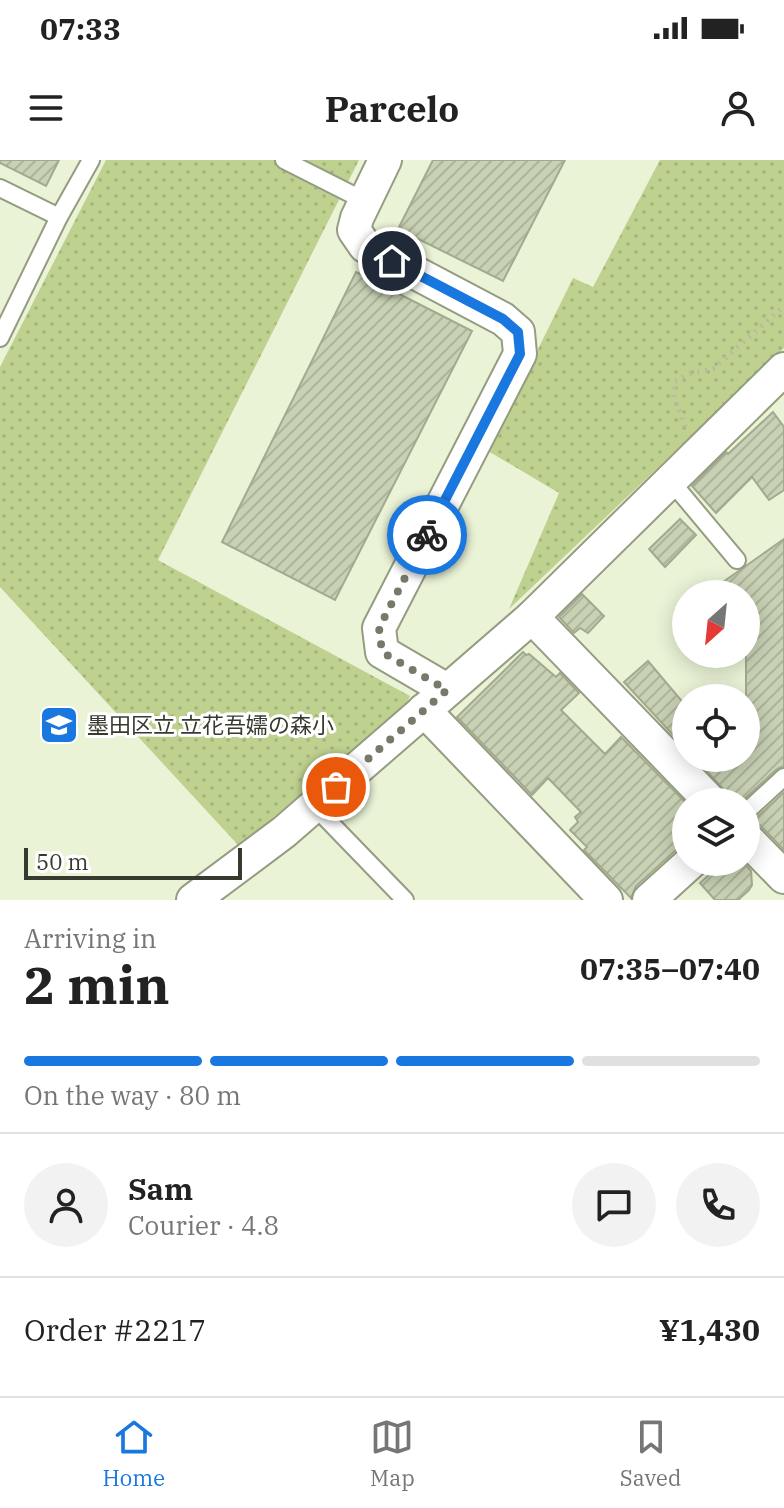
<!DOCTYPE html>
<meta charset="utf-8">
<style>
body{margin:0;font-family:"IBM Plex Serif","Noto Sans JP",serif;background:#f2f2f2;color:#222;height:100vh;display:flex;flex-direction:column;font-size:30px;white-space:nowrap}
*{box-sizing:border-box;margin:0}
p{font-size:26px;color:#767676}
.icon{flex:none;width:44px;height:44px;fill:none;stroke:currentColor;stroke-width:2;stroke-linecap:round;stroke-linejoin:round}
.map{position:relative;height:740px;overflow:hidden}
.side{display:flex;flex-direction:column;background:#fff;flex:1}
.side>*{flex:none}
.needle{width:52px;rotate:207deg}
.tools{position:absolute;left:672px;top:420px;display:grid;gap:16px}
.tools a{display:grid;place-items:center;width:88px;height:88px;border-radius:50%;background:#fff;box-shadow:0 4px 20px #0003;font-size:40px}
.scale{position:absolute;left:24px;bottom:20px;width:218px;box-sizing:border-box;padding-left:8px;border:4px solid #373b2f;border-top:0;font-size:22px;line-height:28px;white-space:nowrap;color:#373b2f;-webkit-text-stroke:6px #fff;paint-order:stroke}
.pin{position:absolute;display:grid;place-items:center;width:68px;height:68px;color:#fff;margin:-34px;border:4px solid #fff;border-radius:50%;box-shadow:0 2px 8px #0007}
.courier{position:absolute;display:grid;place-items:center;width:80px;height:80px;margin:-40px;border:6px solid #1977e0;border-radius:50%;background:#fff;color:#222;box-shadow:0 2px 10px #0007}
.overview em{font-style:normal;font-weight:700}
.overview div{display:flex;flex-direction:column-reverse}
.overview{display:flex;align-items:center;justify-content:space-between;height:136px;padding:0 24px}
h1{font-size:52px;font-weight:700;line-height:60px}
.bar{display:grid;grid-template-columns:repeat(4,1fr);gap:12px 8px;align-content:center;height:96px;padding:0 24px}
.bar i{height:10px;border-radius:6px;background:#e0e0e0}
.bar .on{background:#1977e0}
.bar p{grid-column:span 4}
.line{display:flex;align-items:center;gap:20px;padding:0 24px;border-top:2px solid #e0e0e0}
.line div{flex:1}
.round{display:grid;place-items:center;flex:none;width:84px;height:84px;border-radius:42px;background:#f2f2f2}
.status{display:flex;justify-content:space-between;align-items:center;height:56px;padding:0 40px;background:#fff;direction:ltr}
.status svg{height:22px;fill:currentColor}
header{display:flex;justify-content:space-between;align-items:center;height:104px;padding:0 24px;background:#fff;font-size:36px;font-weight:700}
.menu{display:flex;justify-content:space-around;align-items:center;height:112px;border-top:2px solid #e0e0e0;background:#fff;font-size:22px;color:#767676}
.menu a{display:grid;justify-items:center;gap:4px}
.menu .on{color:#1977e0}
.map>svg:first-child{display:block}
</style>
<div class="status"><b>07:33</b><svg viewBox="0 0 49 12"><path d="M0 12V9h3v3zM5 12V6h3v6zM10 12V3h3v9zM15 12V0h3v12zM26 1h20v11H26zM47 4h2v5h-2z"/></svg></div>
<header><svg class="icon" aria-label="menu" viewBox="0 0 24 24"><path d="M4 6h16M4 12h16M4 18h16"/></svg>Parcelo<svg class="icon" aria-label="person" viewBox="0 0 24 24"><circle cx="12" cy="8" r="4"/><path d="M4 21q1-7 8-7t8 7"/></svg></header>
<div class="map">
<svg width="784" height="740" viewBox="0 0 784 740">
<defs>
<pattern id="park-dots" width="8" height="8" patternUnits="userSpaceOnUse" patternTransform="scale(2)"><rect width="8" height="8" fill="#bed18f"/><path d="M2 2h.1M6 6h.1" fill="none" stroke="#a4b47c" stroke-width="1.8" stroke-linecap="round"/></pattern>
<pattern id="building-hatch" width="6" height="6" patternUnits="userSpaceOnUse" patternTransform="scale(2)"><rect width="6" height="6" fill="#c8d1b4"/><path d="M-1 1l2-2M0 6l6-6M5 7l2-2" fill="none" stroke="#acb49b"/></pattern>
</defs>
<rect width="100%" height="100%" fill="#eaf3d6"/>
<g fill="url(#park-dots)">
<path d="M106,0h253l-201,400 252,136 -5,11 -166,139 -239,-259v-220z"/>
<path d="M660,0h124v188l-275,261 50,-116 -71,-42 85,-173 20,9z"/>
</g>
<g fill="url(#building-hatch)" stroke="#a1aa8e" stroke-width="2">
<path d="M0,0h59l-13,26 -46,-23z"/>
<path d="M433,0h132l-62,121 -105,-52z"/>
<path d="M356,112l116,59 -137,269 -113,-58z"/>
<path d="M773,252l11,15v63l-15,10 -17,-23 -36,36 -24,-27 34,-34 2,2z"/>
<path d="M680,359l16,16 -31,32 -16,-18z"/>
<path d="M784,379v227l-7,3 -36,33h-6l-40,-44h51v-164h-40z"/>
<path d="M582,434l22,22 -16,17 -8,-5 -6,5 -15,-16z"/>
<path d="M523,492l3,3 3,-1 27,23 4,-4 19,20 -18,17 44,44 16,-17 65,66v41l-8,4 -42,38 -5,12 -47,-48 3,-3 -17,-17 8,-8 -3,-5 6,-5 -33,-34 -16,17 -75,-78z"/>
<path d="M648,501l38,45v43l-62,-67z"/>
<path d="M784,632v58l-24,-25 -7,-4z"/>
<path d="M723,702h20l8,9 1,14 -3,5 -11,10h-23l-15,-17z"/>
</g>
<g fill="none" stroke-linecap="round" stroke-linejoin="round">
<g stroke="#949c81" stroke-width="20">
<g id="lane">
<path d="M284,0l81,41"/>
<path d="M0,28l59,29"/>
<path d="M0,178l59,-121 32,-57"/>
<path d="M670,320l67,80"/>
<path d="M314,646l91,94"/>
<path d="M746,652l38,-35"/>
</g>
</g>
<g stroke="#949c81" stroke-width="36">
<g id="street">
<path d="M385,0l-28,58 -3,12 11,16 138,73 15,13 2,22 -141,274 3,24 65,38"/>
<path d="M532,457l179,185"/>
<path d="M424,550l182,190"/>
<path d="M746,678l38,39"/>
<path d="M193,740l91,-68 248,-215 252,-248"/>
<path d="M649,740l42,-38"/>
</g>
</g>
<path stroke="#b4bca4" stroke-width="5" stroke-dasharray="2 6" stroke-linecap="butt" d="M685,267l-11,-30 1,-16 15,-7 23,-5 71,-63"/>
<use href="#lane" stroke="#fff" stroke-width="16"/>
<use href="#street" stroke="#fff" stroke-width="32"/>
</g>
<g fill="none" stroke-linecap="round" stroke-linejoin="round">
<path stroke="#767b69" stroke-width="8" stroke-dasharray="0 14.4" d="M336,627l111,-97 -65,-38 -3,-24 48,-93"/>
<path stroke="#1977e0" stroke-width="10" d="M392,101l111,58 15,13 2,22 -93,181"/>
</g>
<defs>
<g id="school-square" transform="scale(2)"><rect x="-9" y="-9" width="18" height="18" rx="4" fill="#1977e0" stroke="#fff"/><path d="M0-5L7-2L0 1L-7-2ZM-4 1L0 2.5L4 1V4Q0 6-4 4Z" fill="#fff"/></g>
</defs>
<g fill-rule="evenodd">
<use href="#school-square" x="59" y="565"/>
</g>
<g text-anchor="middle" stroke-width="6" stroke-linejoin="round" paint-order="stroke">
<g font-size="22" fill="#373b2f" stroke="#fff" text-anchor="start">
<text x="87" y="573">墨田区立 立花吾嬬の森小</text>
</g>
</g>
</svg>
<div class="tools">
<a><svg class="needle" viewBox="-14 -14 28 28"><path d="M0-13l5 13h-10z" fill="#e53935"/><path d="M0 13l5-13h-10z" fill="#767676"/></svg></a>
<a><svg class="icon" aria-label="locate" viewBox="0 0 24 24"><circle cx="12" cy="12" r="6"/><path d="M12 2v4M12 18v4M2 12h4M18 12h4"/></svg></a>
<a><svg class="icon" aria-label="layers" viewBox="0 0 24 24"><path d="M12 4l9 5-9 5-9-5zM3 14l9 5 9-5"/></svg></a>
</div>
<div class="scale">50 m</div>
<div class="pin" style="left:336px;top:627px;background:#ea580c"><svg class="icon" aria-label="bag" viewBox="0 0 24 24"><path d="M5 8h14l-1 12H6zM9 8a3 3 0 0 1 6 0"/></svg></div>
<div class="pin" style="left:392px;top:101px;background:#1f2937"><svg class="icon" aria-label="home" viewBox="0 0 24 24"><path d="M3 11l9-7 9 7M6 9v11h12V9"/></svg></div>
<div class="courier" style="left:427px;top:375px"><svg class="icon" aria-label="bike" viewBox="0 0 24 24"><circle cx="6" cy="16" r="4"/><circle cx="18" cy="16" r="4"/><path d="M6 16l4-8h5l3 8M10 8l3 8H6M13 5h3"/></svg></div>
</div>
<section class="side">
<div class="overview"><div><h1>2 min</h1><p>Arriving in</p></div><em>07:35–07:40</em></div>
<div class="bar"><i class="on"></i><i class="on"></i><i class="on"></i><i></i><p>On the way · 80 m</p></div>
<div class="line" style="height:144px"><a class="round"><svg class="icon" aria-label="person" viewBox="0 0 24 24"><circle cx="12" cy="8" r="4"/><path d="M4 21q1-7 8-7t8 7"/></svg></a><div><b>Sam</b><p>Courier · 4.8</p></div><a class="round"><svg class="icon" aria-label="chat" viewBox="0 0 24 24"><path d="M4 5h16v11H9l-5 4z"/></svg></a><a class="round"><svg class="icon" aria-label="phone" viewBox="0 0 24 24"><path d="M5 4h4l2 5-3 2q2 4 5 5l2-3 5 2v4C11 20 4 13 5 4z"/></svg></a></div>
<div class="line" style="height:104px"><div>Order #2217</div><b>¥1,430</b></div>
</section>
<nav class="menu">
<a class="on"><svg class="icon" aria-label="home" viewBox="0 0 24 24"><path d="M3 11l9-7 9 7M6 9v11h12V9"/></svg>Home</a>
<a><svg class="icon" aria-label="map" viewBox="0 0 24 24"><path d="M3 6l6-2 6 2 6-2v14l-6 2-6-2-6 2zM9 4v14M15 6v14"/></svg>Map</a>
<a><svg class="icon" aria-label="saved" viewBox="0 0 24 24"><path d="M7 4h10v16l-5-4-5 4z"/></svg>Saved</a>
</nav>
